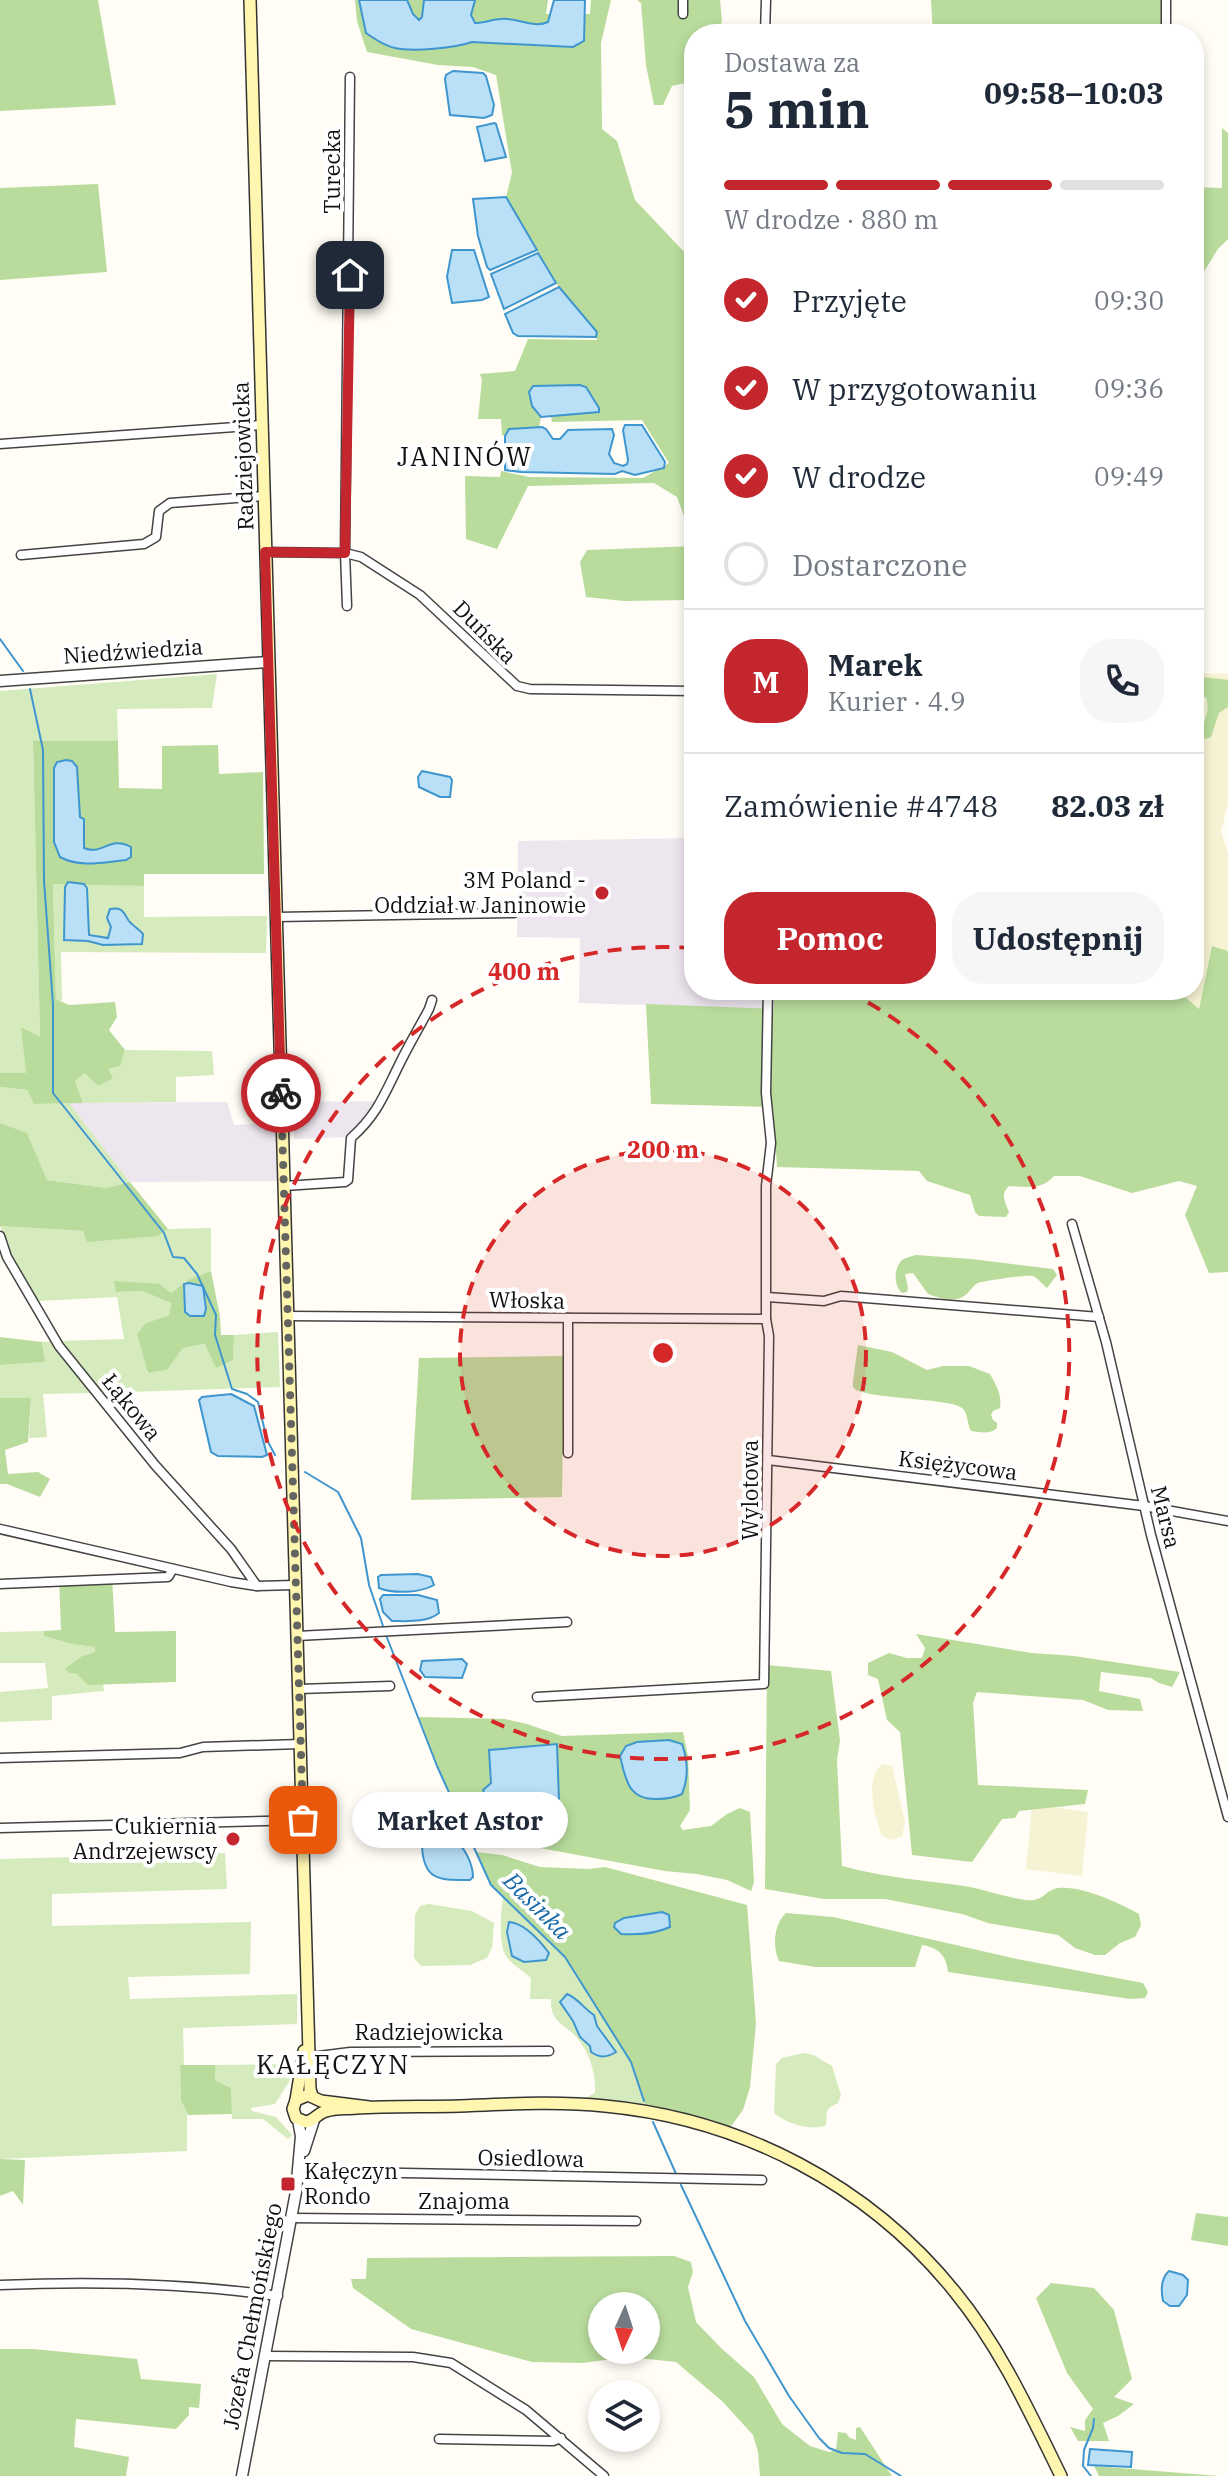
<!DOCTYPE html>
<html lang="pl">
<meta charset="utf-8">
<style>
body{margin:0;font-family:"IBM Plex Serif",serif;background:#f6f6f7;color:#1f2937;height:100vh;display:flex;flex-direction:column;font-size:30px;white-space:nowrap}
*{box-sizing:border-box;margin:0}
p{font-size:26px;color:#747a83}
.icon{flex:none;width:44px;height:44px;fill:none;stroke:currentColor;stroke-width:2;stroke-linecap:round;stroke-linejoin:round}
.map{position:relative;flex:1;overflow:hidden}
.panel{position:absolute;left:684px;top:24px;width:520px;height:976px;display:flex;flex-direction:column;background:#fff;border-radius:32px;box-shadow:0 4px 12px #0003}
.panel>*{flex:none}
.needle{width:52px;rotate:183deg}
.fabs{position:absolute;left:588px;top:2292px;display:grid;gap:16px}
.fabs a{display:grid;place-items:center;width:72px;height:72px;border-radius:50%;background:#fff;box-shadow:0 4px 12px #0003;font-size:40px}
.pin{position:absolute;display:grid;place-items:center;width:68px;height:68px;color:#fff;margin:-34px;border-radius:16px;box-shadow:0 4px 12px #0006}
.courier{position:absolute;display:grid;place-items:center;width:80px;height:80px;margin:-40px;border:6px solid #c4262e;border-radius:50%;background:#fff;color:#222;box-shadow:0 2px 10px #0007}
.bubble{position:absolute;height:56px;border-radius:28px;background:#fff;box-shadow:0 4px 12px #0003;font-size:26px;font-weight:800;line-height:56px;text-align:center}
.overview em{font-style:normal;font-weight:800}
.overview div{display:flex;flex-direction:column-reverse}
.overview{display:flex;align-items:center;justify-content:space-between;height:136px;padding:0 40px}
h1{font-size:52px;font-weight:800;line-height:60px}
.bar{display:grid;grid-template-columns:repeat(4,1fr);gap:12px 8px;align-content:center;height:96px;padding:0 40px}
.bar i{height:10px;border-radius:6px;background:#e0e1e3}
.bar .active{background:#c4262e}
.bar p{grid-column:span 4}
.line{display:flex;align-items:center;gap:20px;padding:0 40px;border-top:2px solid #e0e1e3}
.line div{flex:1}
.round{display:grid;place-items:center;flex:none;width:84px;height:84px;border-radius:32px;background:#f6f6f7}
ol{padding:0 40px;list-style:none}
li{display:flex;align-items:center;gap:24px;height:88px}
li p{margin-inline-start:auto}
li .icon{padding:8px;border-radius:50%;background:#c4262e;color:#fff;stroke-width:4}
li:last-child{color:#747a83}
li i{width:44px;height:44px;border:4px solid #e0e1e3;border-radius:50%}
.button{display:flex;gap:16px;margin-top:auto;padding:16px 40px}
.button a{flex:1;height:92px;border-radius:32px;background:#c4262e;color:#fff;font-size:32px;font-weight:800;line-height:92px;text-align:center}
.button a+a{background:#f6f6f7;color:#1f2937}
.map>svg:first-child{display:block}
</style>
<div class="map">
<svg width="1228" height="2476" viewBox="0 0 1228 2476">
<rect width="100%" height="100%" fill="#fffdf5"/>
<g fill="#eee6ef">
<path d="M694,838v152h80v19l-195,-6 1,-65 -63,-1 1,-96z"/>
<path d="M379,1101l-31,36 -54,2 -1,-37z"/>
<path d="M227,1102l7,23 42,-2 1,58 -147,1 -61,-79z"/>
</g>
<g fill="#f6f3d4">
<path d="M1194,673l34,1v129l-7,29 7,21v98l-16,-4 -13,62 -22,-19h17z"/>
<path d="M882,1764l10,2 13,55 -3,16 -12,3 -9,-5 -8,-30 -1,-20 3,-12z"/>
<path d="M1032,1804l56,8 -6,64 -56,-7z"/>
</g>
<g fill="#d5ebbd">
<path d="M217,674l-5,34 -95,1 1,32 -85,1 7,296 -14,35h-26v-382z"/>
<path d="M53,883l91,3v31l123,-1 -1,37 -205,-1 1,49 -6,-2z"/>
<path d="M125,1050l87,1 2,24 -38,2v25l-93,1 -8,-22 10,-8 28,5 -6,-10 13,-2z"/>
<path d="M0,1087l27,3 7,14 35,-1 61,79 -24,6 -59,-8 -20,-46 -27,-11z"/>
<path d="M0,1226l158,10 10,-7 43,-1v43l-23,9 -17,13 -11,-9 -43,8 25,-1 29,12 -2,12 -23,8 1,50 20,-3 16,-22 23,-4 10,24 17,-8 1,-25 44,-3 2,55 -180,6 -41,-52 65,-2 -7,-42 -79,4 -26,-44z"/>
<path d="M54,1341l38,52 -49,1 4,43 -18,1 2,-39 -31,-1v-33l45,-3 -3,-20z"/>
<path d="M44,1631v5l27,8 24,3v5l-13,4 -16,11 10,5 12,13 15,-2 1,8 -52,5v24l-52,2v-30l48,-4 -3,-25h-45v-31z"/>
<path d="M225,1853l2,36 -175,5v32l199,-4 -1,52 -122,3 2,22 167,-5v30l-114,4 1,38h-4l1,35 6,13v37l-187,8v-300z"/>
<path d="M605,1867l42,242 -62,-11 10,-5c1,-19 -5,-39 -17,-54 -13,-16 -28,-15 -27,-40h-21l1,-21c-7,-7 -20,-14 -25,-22 -8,-14 -5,-44 -3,-59z"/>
<path d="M429,1904l43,7 22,12 -2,25 -5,10 -17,7 -49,1 -7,-8 1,-43 5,-9z"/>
<path d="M804,2053l9,2 19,11 9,29 -3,8c-15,7 -10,8 -12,22 -13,7 -41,-2 -52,-12l2,-49 6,-6z"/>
<path d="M293,2064l-4,18 -14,22 -24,4 1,3 24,6 16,18 -4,4 -25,-20h-31l-1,-31 -16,-8v-15z"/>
</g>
<g fill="#b9dc9c" fill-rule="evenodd">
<path d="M0,0h98l18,105 -116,6z"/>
<path d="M355,0h193l-2,14h44l1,-14h20l-10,43 1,86 15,12 18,59 54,57 5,38v249l-17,-47 -23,-14 -126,3 -31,63 -31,-10 -1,-63 35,1 1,-6 28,6 114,1 26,-15 -27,-43 -90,2 -1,-6 48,-5 -67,-5 9,11 -2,11 -30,1 -4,7 -3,-1 -1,-16h-23l4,-39 -2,-6 35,-3 13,-32 69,1v-8l-38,-45 -53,-90 6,-24 -16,-98 -23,-8 -35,-2 -71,-13 -10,-31z"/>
<path d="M637,0h83l2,20 -3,14h-25v47l-22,5 -9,19h-9l-8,-40 -5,-62z"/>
<path d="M931,0h231v34h-229z"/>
<path d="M1222,128l6,5v106l-10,10 -18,29 -6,-2v-89l28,1z"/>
<path d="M98,184l9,88 -107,8v-92z"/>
<path d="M694,546v78l-5,-24 -65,1 -38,-4 -6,-35 7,-12z"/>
<path d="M1194,676l34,4v27l-9,6 -8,24 -6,2 -5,-2c3,-15 11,-25 6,-40l-12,-2z"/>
<path d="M33,741h85l1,47 43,1v-43l56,-1 1,29 44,-2 1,102h-120v12l-91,-2 3,115 13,6 46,-3 2,15 -8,13 16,20 -5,16 -12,3 5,9 -15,8 -13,-13 -10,8 8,22 -49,1 -7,-14 -27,-3v-14h26l-5,-46 19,10z"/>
<path d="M1212,946l16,5v321l-19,1 -24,-58 12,-29 -18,-5 -47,12 -52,-17h-26c-12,14 -27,11 -45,10 -9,8 -4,16 0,26l-3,5 -27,-1 -4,-4 -5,-17 -43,-14 -8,-10 -142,-4 -4,-60 -122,-3 -5,-100 128,5v-19h403l22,19z"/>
<path d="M0,1123l27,10 20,47 59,8 24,-6 38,47 -10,7 -71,6 -4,-11 -83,-5z"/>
<path d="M916,1255l55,4 82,10 4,6 -10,13c-4,-3 -9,-10 -14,-12 -3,-2 -50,5 -55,7 -6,3 -8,9 -14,13 -10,7 -25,2 -36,-2l-15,-21 -8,1 3,14 -1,4 -5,1c-8,-7 -9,-24 0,-33 3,-2 10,-4 14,-5z"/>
<path d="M211,1271l9,46 1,18h13l-1,25 -17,8 -11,-24 -22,4 -16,22 -19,3 -11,-39 9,-11 23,-8 2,-12 -29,-12 -26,1 -2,-11 46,3 11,9 17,-13z"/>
<path d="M0,1337l42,5 3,20 -45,3z"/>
<path d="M858,1345l34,7 35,18 16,-4h26l21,8c6,11 12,20 10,34l-7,3 -2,4 2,5 4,3v5c-7,7 -17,4 -26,3 -4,-7 -3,-19 -9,-23 -13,-10 -82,-8 -106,-18l-3,-3v-6z"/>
<path d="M564,1356l-2,141 -151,3 8,-142z"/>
<path d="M0,1398h31l-3,44 -23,8 3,24 30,-2 12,7 -10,18 -33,-13h-7z"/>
<path d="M112,1576l3,56 61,-1v51l-88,3 -12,-12h-7l-4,-5 17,-12 13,-4v-5l-24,-3 -27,-8v-5l17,-1 -2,-52z"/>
<path d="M916,1634l116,19 42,3 106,16 -8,15 -13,-4 -8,-5 -50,-6 -2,19 41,8 3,12 -35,-1 -25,-10 -106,-8 -4,11 5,82 110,5 -3,14 -66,7 -4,7 -13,1 -30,43 -60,-7 -12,-123 -13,-12 -9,-41 -10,-4v-12l21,-10 18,5h15l3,-10z"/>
<path d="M767,1665l64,6 9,70 -3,19 5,106c42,12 85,14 128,21 18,4 36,10 55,13 20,2 18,-9 33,-12 23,-3 62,15 81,26l2,11 -6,12 -15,6 -15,12h-10l-20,-7 -17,-13 -70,-12 -26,-9 -77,-15h-61l-59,-10z"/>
<path d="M419,1717l86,2 22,5 35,12 121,-4 5,24 2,54 -10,16 3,4 28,-4 16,-12 13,-6 10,4 4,70 -3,9 -24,-11 -30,-6 -32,-3 -169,-31 -34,-18 -25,-56z"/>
<path d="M476,1852l26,3 38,12 49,2 16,-2 142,38 9,118 -6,64 -7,23 -14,19 -82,-20 -16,-47 -65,-105 -75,-72z"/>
<path d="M786,1913l47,4 184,42 126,24 5,9 -3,6 -15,1 -182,-27c-2,-17 -9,-24 -26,-27l-7,22h-100l-36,-6c-7,-15 -5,-37 7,-48z"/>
<path d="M180,2065h35v15l16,8 1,26 -44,1 -7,-14z"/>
<path d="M0,2159l25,1 -2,45 -10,-14 -13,5z"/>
<path d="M1196,2213l32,4v29l-37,-6z"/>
<path d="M674,2256l17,6 2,10 -5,15 8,35 25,26 33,29 28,47 28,22 19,6 7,-2 2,-18 8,1 4,5 6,2v-12l4,-1 32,49h-132l-2,-24 -5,-17 -31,-34 -46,-39 -48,-5 -45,6 -51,-1 -121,-33 -58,-41 -2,-9h15l1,-21zM602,2306h44v44h-44z"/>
<path d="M1051,2283l43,5 20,22 18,69 -18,18 20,7 -16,12 -15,7 6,18h-31l-8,-14 15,4v-11l8,-11 -26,-36 -31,-75z"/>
<path d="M0,2349h33l104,10 4,20 60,5 -2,24 -10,-1v8l-13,14 -100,-10 -2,28 55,10 -3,19h-126z"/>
<path d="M1094,2466l125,10h-120z"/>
</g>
<g fill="#b9e0f7" stroke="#3f96cf" stroke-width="2">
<path d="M359,0h48l6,14 6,6 3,-3 2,-17h51l-4,15 4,8c9,0 18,-4 26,-4 16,-2 32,10 47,3l6,-22h31l-1,41 -11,6 -101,-5c-17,6 -59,10 -77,6 -11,-2 -20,-9 -29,-15z"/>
<path d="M453,71l30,2 3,3 8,29 -2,10 -8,3 -34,-3 -5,-36 1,-4z"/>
<path d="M494,123l2,1 10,33 -21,4 -8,-34z"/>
<path d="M506,197l31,53 -47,20 -3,-3 -9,-31 -5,-37z"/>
<path d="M452,250h22l15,47 -7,3 -30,3 -5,-26z"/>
<path d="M538,253l18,30 -52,26 -13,-35z"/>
<path d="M559,287l38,45 -1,5 -78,-1 -5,-3 -8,-19z"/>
<path d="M580,385l6,2 13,21v4l-58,5 -9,-11 -3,-14 4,-6z"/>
<path d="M625,425h17l23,37 -1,6 -29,7 -13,-4 -7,3 -94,-2 -16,-2v-34l4,-7 33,-2 4,2 7,10h7l8,-9 44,-1 2,6 -5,19 5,9 9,3 4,-2 1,-4 -5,-30z"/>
<path d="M66,760l6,1 5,6 3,50 4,2v29c18,8 26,-13 47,-1v10l-5,3c-22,2 -46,8 -66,-3l-6,-15v-74l3,-6z"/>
<path d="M422,771l28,6 2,3 -2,17h-10l-21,-10 -1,-10z"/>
<path d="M68,882l16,2 3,4 2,47 19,3 3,-11 -4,-9 3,-9c13,-2 13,3 19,12 4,5 10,8 14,13l-1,10 -39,1 -15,-4 -24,-1 1,-53z"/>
<path d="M189,1283l14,3 3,23 -2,7h-14l-5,-4 -1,-28z"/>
<path d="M231,1394l23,12 13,49 -5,2 -44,-1 -7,-4 -12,-52 3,-3z"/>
<path d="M418,1574l13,3 3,8c-14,8 -40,9 -55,3l-1,-11 3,-2z"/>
<path d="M383,1595h35l19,5 2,13c-12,10 -32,8 -47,8l-9,-9 -3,-13z"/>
<path d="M462,1659l5,5 -5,14 -37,-1 -5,-7 2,-9z"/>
<path d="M669,1740l13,4c6,17 7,33 0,50 -8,4 -15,5 -25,5 -29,1 -31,-19 -37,-43l6,-10 11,-4z"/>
<path d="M557,1744l2,58h-72l-4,-12 8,-7 -2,-33z"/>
<path d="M453,1839c11,6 20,25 20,38l-3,3c-29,0 -46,2 -48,-33l7,-4z"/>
<path d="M662,1912l7,3 1,12c-15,7 -33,8 -49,7l-7,-7 1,-4 9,-5z"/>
<path d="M509,1922c15,1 31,19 40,31l-3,7 -22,2 -12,-6 -5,-24z"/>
<path d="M567,1994c12,5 16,14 27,21l3,11 19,26c-10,6 -16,6 -25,0l-1,-6 -10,-9 -7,-16 -13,-19z"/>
<path d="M1169,2271l14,4 5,5 -1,15 -8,11h-9l-7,-5c-2,-10 -2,-23 6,-30z"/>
<path d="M1090,2449l42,3 -1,15 -43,-2z"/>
</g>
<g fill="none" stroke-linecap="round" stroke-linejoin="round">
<g stroke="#3f96cf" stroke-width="2">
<path d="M0,639l23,32"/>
<path d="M30,689l13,61 1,131 9,123v89l111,140 9,24 11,1 13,16 19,41 -1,20 17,54 15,5 11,8 9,38 8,15"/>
<path d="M305,1472l33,20 23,46 8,47 14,41"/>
<path d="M386,1635l51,131 54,119 74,72 66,105 13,39"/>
<path d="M653,2122l24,54"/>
<path d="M681,2185l64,136 44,75 30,42 10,10 13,5 23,1 36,22"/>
<path d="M1091,2476l-8,-10 1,-16 9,-22 1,-9"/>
</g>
<g stroke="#444" stroke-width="11">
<g id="minor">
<path d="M683,0v14"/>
<path d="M1166,0v34"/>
<path d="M765,34l1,-34"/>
<path d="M0,444l262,-19"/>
<path d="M265,552l80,1 16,4 59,38 97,91 13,3 164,2"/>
<path d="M21,555l123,-11 12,-7 3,-26 11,-8 94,-7"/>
<path d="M347,606l-2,-53 5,-476"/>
<path d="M276,917l238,-4"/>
<path d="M284,1186l61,-4 3,-2 3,-42c26,-23 33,-43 48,-73 9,-19 20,-37 30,-56l3,-9"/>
<path d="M1072,1224l34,118 45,193 77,282"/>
<path d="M0,1236l7,21 52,89 96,119 76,84 26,37"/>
<path d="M767,1297l57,4 17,-5 258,21"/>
<path d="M287,1316l479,3"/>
<path d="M568,1453v-135"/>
<path d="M768,1460l376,46 84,15"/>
<path d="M0,1529l231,53 26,4 38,-1"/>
<path d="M0,1584l168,-7 5,-8"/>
<path d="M297,1636l270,-14"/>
<path d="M299,1689l91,-3"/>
<path d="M537,1697l227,-13 5,-348 -3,-17v-133l5,-43 -5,-50 2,-103"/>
<path d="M0,1758l180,-5 23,-6 97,-3"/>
<path d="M0,1828l303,-8"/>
<path d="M311,2057l39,-5 199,-1"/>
<path d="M299,2171l463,9"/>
<path d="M291,2218l345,3"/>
<path d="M0,2285c92,-4 186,-2 278,11"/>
<path d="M265,2356l148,1 38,6 75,47 78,66"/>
<path d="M439,2439l114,2 8,-3"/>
</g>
</g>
<g stroke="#444" stroke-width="13">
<g id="tertiary">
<path d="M0,681l268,-19"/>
<path d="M304,2151l10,-31"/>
<path d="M242,2476l54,-284 5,-56 -3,-16"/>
</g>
</g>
<g stroke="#333" stroke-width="14">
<g id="secondary">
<path d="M250,0l60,2089 2,7"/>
<path d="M296,2100l8,-49"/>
<path d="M369,2107l-48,-6 -13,-6 -12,5 -3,9 3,9 10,4c9,-2 12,-9 20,-11 9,-3 21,-2 30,-3 35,-2 69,-1 104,-2 48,-2 97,-5 145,0 137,13 264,79 350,186 45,55 75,121 106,184"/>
</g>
</g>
<use href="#minor" stroke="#fff" stroke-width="8"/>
<use href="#tertiary" stroke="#fff" stroke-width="10"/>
<use href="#secondary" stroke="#fff6b0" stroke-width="11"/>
</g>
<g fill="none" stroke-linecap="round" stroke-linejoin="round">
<path stroke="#646461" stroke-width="8" stroke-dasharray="0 14.4" d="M281,1093l22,727"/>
<path stroke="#c4262e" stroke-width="10" d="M281,1093l-16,-541 80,1 5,-278"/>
</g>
<circle cx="663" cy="1353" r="203" fill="#d62828" fill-opacity=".12"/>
<g fill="none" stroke="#d62828" stroke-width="4" stroke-dasharray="14 10">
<circle cx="663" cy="1353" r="203"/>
<path d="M847 991A406 406 0 1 1 691 948"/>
</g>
<g fill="#c4262e" stroke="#fff" stroke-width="3">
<circle cx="602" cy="893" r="8"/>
<circle cx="233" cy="1839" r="8"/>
<rect x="280" y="2176" width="16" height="16" rx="4"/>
</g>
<g text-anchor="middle" stroke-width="8" stroke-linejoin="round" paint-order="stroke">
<g font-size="22" fill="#111" stroke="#fff">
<text transform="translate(332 171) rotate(-90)" y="8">Turecka</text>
<text transform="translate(243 456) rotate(-92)" y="8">Radziejowicka</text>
<text transform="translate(485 632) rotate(45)" y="8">Duńska</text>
<text transform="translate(133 651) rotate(-4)" y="8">Niedźwiedzia</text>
<text transform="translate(527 1300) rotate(1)" y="8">Włoska</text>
<text transform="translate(132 1407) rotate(51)" y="8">Łąkowa</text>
<text transform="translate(958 1465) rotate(7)" y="8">Księżycowa</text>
<text transform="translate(750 1490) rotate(-90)" y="8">Wylotowa</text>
<text transform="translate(1166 1517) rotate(76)" y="8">Marsa</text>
<text x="429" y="2040">Radziejowicka</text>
<text transform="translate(531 2158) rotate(1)" y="8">Osiedlowa</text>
<text x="464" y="2209">Znajoma</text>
<text transform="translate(252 2316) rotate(-79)" y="8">Józefa Chełmońskiego</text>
</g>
<g font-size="22" fill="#111" stroke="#fff" text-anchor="end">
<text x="586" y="888">3M Poland -<tspan x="586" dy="25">Oddział w Janinowie</tspan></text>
<text x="217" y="1834">Cukiernia<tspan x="217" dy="25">Andrzejewscy</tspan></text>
<text x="304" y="2179" text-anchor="start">Kałęczyn<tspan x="304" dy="25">Rondo</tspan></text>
</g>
<g font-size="24" font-style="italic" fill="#1768a6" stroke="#fff">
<text transform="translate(537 1906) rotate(45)" y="8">Basinka</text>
</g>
<g font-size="26" letter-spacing="2" fill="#111" stroke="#fff">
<text x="465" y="466">JANINÓW</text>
<text x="333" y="2074">KAŁĘCZYN</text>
</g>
</g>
<circle cx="663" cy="1353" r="12" fill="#d62828" stroke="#fff" stroke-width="4"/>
<g font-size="24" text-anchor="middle" font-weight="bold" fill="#d62828" stroke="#fff" stroke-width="8" stroke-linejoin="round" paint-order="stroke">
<text x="524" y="980">400 m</text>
<text x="663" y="1158">200 m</text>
</g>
</svg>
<div class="fabs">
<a><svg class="needle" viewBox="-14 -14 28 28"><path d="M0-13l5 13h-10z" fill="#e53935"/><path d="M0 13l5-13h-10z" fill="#747a83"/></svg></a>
<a><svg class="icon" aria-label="layers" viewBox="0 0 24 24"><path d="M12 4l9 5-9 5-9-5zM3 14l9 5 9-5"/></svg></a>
</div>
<div class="pin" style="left:303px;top:1820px;background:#ea580c"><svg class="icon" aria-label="bag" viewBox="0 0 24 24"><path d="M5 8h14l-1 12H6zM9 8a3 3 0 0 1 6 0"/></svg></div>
<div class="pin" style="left:350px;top:275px;background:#1f2937"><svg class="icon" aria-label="home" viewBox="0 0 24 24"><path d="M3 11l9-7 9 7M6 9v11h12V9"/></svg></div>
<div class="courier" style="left:281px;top:1093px"><svg class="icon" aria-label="bike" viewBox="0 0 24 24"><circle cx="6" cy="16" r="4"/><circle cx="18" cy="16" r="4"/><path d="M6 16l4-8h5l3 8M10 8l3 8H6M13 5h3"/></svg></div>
<div class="bubble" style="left:352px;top:1792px;width:216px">Market Astor</div>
<section class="panel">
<div class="overview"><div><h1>5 min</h1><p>Dostawa za</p></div><em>09:58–10:03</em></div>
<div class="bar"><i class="active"></i><i class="active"></i><i class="active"></i><i></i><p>W drodze · 880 m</p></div>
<ol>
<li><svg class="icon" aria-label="check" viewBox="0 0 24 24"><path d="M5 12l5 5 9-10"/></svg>Przyjęte<p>09:30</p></li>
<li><svg class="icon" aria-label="check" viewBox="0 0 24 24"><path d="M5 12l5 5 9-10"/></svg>W przygotowaniu<p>09:36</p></li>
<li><svg class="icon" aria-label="check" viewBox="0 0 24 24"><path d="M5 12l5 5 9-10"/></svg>W drodze<p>09:49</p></li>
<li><i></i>Dostarczone</li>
</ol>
<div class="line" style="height:144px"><b class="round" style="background:#c4262e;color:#fff">M</b><div><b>Marek</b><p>Kurier · 4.9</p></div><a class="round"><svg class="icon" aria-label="phone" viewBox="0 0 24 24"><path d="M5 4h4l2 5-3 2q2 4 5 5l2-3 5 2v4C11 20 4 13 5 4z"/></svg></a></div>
<div class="line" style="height:104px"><div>Zamówienie #4748</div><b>82.03 zł</b></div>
<div class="button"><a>Pomoc</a><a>Udostępnij</a></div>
</section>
</div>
